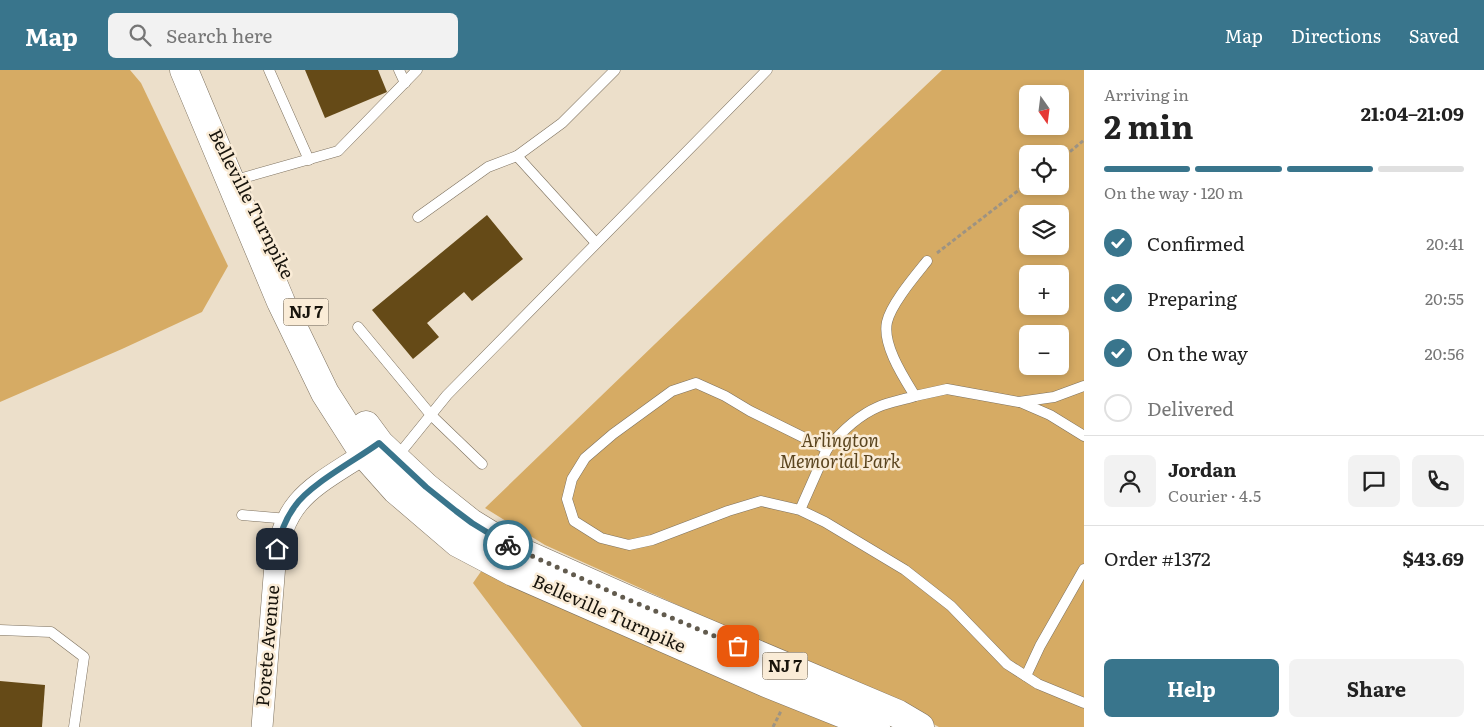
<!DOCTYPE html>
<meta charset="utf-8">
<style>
body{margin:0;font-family:Literata,serif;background:#f2f2f2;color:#222;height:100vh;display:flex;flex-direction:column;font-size:19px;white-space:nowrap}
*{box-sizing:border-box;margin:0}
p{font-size:16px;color:#767676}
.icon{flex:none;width:28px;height:28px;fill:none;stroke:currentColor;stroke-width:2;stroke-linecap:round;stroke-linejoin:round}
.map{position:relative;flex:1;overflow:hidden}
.panel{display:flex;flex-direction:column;background:#fff;width:400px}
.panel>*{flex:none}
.needle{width:32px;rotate:166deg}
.tools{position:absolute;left:1019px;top:15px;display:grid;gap:10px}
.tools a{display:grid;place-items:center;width:50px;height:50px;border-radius:8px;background:#fff;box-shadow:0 2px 8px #0003;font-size:25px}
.pin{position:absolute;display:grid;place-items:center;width:42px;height:42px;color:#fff;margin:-21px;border-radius:10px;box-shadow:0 2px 8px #0006}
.courier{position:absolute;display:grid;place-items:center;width:50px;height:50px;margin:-25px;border:4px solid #39758c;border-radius:50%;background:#fff;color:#222;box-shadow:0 1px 6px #0007}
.head em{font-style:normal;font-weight:700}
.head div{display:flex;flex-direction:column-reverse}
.head{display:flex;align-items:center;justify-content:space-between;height:85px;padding:0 20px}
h1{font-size:32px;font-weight:700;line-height:38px}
.bar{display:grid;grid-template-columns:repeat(4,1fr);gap:8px 5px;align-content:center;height:60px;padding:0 20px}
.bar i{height:6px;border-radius:4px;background:#e0e0e0}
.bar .selected{background:#39758c}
.bar p{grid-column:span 4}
.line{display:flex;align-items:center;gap:12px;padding:0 20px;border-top:1px solid #e0e0e0}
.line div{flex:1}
.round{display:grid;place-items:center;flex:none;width:52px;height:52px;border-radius:8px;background:#f2f2f2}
ol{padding:0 20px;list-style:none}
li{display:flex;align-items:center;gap:15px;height:55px}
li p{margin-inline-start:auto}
li .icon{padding:5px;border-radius:50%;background:#39758c;color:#fff;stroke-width:4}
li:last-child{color:#767676}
li i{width:28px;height:28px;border:2px solid #e0e0e0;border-radius:50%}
.primary-button{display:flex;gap:10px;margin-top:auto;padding:10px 20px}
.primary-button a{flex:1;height:58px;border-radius:8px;background:#39758c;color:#fff;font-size:20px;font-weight:700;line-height:58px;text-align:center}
.primary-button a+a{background:#f2f2f2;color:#222}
header{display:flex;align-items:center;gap:30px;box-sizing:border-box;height:70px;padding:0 25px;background:#39758c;color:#fff}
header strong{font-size:24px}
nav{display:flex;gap:28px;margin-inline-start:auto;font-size:18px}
.search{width:350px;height:45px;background:#f2f2f2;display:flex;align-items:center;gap:12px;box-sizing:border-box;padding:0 18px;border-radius:8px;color:#767676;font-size:19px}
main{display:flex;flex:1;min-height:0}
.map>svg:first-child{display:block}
</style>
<header>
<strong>Map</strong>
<div class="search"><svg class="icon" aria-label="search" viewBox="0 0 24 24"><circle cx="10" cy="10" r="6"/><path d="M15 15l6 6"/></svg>Search here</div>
<nav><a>Map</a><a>Directions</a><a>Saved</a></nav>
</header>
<main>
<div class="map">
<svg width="1084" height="657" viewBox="0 0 1084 657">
<rect width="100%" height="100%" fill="#ecdfca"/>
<g fill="#d6ab64" fill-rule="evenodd">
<path d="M0,0h130l11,13 87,183 -26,46 -80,37 -122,53z"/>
<path d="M942,0h142v657h-145l-47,-25 -347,-157 -60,-37 282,-272zM1028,24h32v32h-32zM1028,84h32v32h-32zM1028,144h32v32h-32zM1028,204h32v32h-32zM1028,264h32v32h-32z"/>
<path d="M482,500l363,157h-263l-109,-144z"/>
</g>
<g fill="#654a17">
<path d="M305,0h73l9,22 -62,26z"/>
<path d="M487,145l36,44 -51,42 -8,-9 -37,31 12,14 -26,22 -41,-49z"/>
<path d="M0,611l45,4 -3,42h-42z"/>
</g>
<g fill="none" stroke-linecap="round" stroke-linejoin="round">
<g stroke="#7d715f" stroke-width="11">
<g id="lane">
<path d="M269,0l40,90"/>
<path d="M399,0l6,13"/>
<path d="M517,86l79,87"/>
<path d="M239,109l99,-28 79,-81"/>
<path d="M418,147l70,-50 29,-11 45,-33 53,-53"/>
<path d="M358,257l73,88 51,49"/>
<path d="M915,326l32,-7 72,13 35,-5 30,-11"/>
<path d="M1020,332l30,13 34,21"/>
<path d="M827,379c14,-17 30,-33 51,-42 11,-5 25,-7 37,-11 -11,-18 -33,-51 -28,-74 4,-18 28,-46 40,-61"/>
<path d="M396,388l51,-63 320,-325"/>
<path d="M800,440l27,-61 -77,-38 -25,-15 -29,-13 -24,8 -59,43 -28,24 -13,21 -5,20 7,22 27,17 28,7 23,-5 76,-29 33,-10 39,9 25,12 80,48 46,36 56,58 31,20 46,19"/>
<path d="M242,445l46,4"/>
<path d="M0,560l51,2 33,25 -10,70"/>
<path d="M1026,606l14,-30 44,-77"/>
</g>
</g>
<g stroke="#7d715f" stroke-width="22">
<path id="street" d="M262,657l13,-163c8,-66 39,-77 89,-110"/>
</g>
<g stroke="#7d715f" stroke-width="29">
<g id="primary">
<path d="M184,0l97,232 44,91 39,61 32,36 62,53 55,29 253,111 110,44"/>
<path d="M366,355l14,19 46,43 45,36 41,25 117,52 269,114 22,13"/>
</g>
</g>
<g stroke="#9d9383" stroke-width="3" stroke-dasharray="4 2.5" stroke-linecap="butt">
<path d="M1060,90l24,-20"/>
<path d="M937,183l91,-70"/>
<path d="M773,657l8,-16"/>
</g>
<use href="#lane" stroke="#fff" stroke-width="10"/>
<use href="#street" stroke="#fff" stroke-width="21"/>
<use href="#primary" stroke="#fff" stroke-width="28"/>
</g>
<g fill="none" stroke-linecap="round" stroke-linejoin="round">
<path stroke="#625b4e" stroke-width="5" stroke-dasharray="0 9" d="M508,475l121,55 109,46"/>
<path stroke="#39758c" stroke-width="6" d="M277,479c3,-15 9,-31 18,-43 15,-22 61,-46 84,-63l47,44 30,24 16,12 36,22"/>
</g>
<g text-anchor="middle" stroke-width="5" stroke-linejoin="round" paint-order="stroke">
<g fill="#faecd7" stroke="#5c5549" stroke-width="1">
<rect x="283.5" y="228.5" width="45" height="27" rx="4"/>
<rect x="762.5" y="582.5" width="45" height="27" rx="4"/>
</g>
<g font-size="16" font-weight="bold" fill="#18140c">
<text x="306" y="248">NJ 7</text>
<text x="785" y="602">NJ 7</text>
</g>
<g font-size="18" fill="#18140c" stroke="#faecd7">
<text transform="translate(251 134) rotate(63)" y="6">Belleville Turnpike</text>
<text transform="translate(609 544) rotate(24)" y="6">Belleville Turnpike</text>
<text transform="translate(268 576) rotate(-85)" y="6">Porete Avenue</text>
</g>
<g font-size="18" font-style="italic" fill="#5b451f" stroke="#faecd7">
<text x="840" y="377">Arlington<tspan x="840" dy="21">Memorial Park</tspan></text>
</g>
</g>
</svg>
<div class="tools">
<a><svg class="needle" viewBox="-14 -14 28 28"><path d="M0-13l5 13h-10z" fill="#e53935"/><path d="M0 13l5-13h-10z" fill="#767676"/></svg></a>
<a><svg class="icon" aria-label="locate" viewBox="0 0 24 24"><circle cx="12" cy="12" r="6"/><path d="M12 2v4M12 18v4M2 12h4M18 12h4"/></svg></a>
<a><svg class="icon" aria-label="layers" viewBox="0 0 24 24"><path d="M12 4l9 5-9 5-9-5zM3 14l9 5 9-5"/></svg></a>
<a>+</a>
<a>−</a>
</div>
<div class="pin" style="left:738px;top:576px;background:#ea580c"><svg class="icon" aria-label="bag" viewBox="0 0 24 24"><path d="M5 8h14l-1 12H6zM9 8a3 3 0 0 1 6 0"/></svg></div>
<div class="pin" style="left:277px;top:479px;background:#1f2937"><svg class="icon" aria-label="home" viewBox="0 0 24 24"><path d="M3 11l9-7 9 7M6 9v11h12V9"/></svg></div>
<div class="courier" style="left:508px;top:475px"><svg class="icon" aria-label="bike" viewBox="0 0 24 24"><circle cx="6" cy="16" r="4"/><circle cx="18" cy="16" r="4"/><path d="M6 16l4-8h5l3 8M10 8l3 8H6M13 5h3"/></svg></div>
</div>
<section class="panel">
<div class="head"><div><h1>2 min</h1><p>Arriving in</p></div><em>21:04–21:09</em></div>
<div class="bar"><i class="selected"></i><i class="selected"></i><i class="selected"></i><i></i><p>On the way · 120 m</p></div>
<ol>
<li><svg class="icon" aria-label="check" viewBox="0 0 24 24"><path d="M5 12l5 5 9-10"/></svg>Confirmed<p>20:41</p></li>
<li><svg class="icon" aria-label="check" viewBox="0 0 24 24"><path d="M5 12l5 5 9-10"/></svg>Preparing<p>20:55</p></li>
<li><svg class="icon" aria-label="check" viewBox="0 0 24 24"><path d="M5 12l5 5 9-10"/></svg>On the way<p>20:56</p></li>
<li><i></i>Delivered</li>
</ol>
<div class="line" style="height:90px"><a class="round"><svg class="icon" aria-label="person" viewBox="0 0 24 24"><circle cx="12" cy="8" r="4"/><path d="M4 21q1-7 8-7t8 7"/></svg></a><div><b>Jordan</b><p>Courier · 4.5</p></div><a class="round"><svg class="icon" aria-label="chat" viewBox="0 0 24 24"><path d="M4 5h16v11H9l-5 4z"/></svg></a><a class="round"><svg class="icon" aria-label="phone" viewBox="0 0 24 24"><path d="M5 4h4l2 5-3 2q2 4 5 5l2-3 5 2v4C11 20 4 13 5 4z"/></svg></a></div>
<div class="line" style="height:65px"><div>Order #1372</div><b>$43.69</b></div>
<div class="primary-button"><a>Help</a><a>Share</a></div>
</section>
</main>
